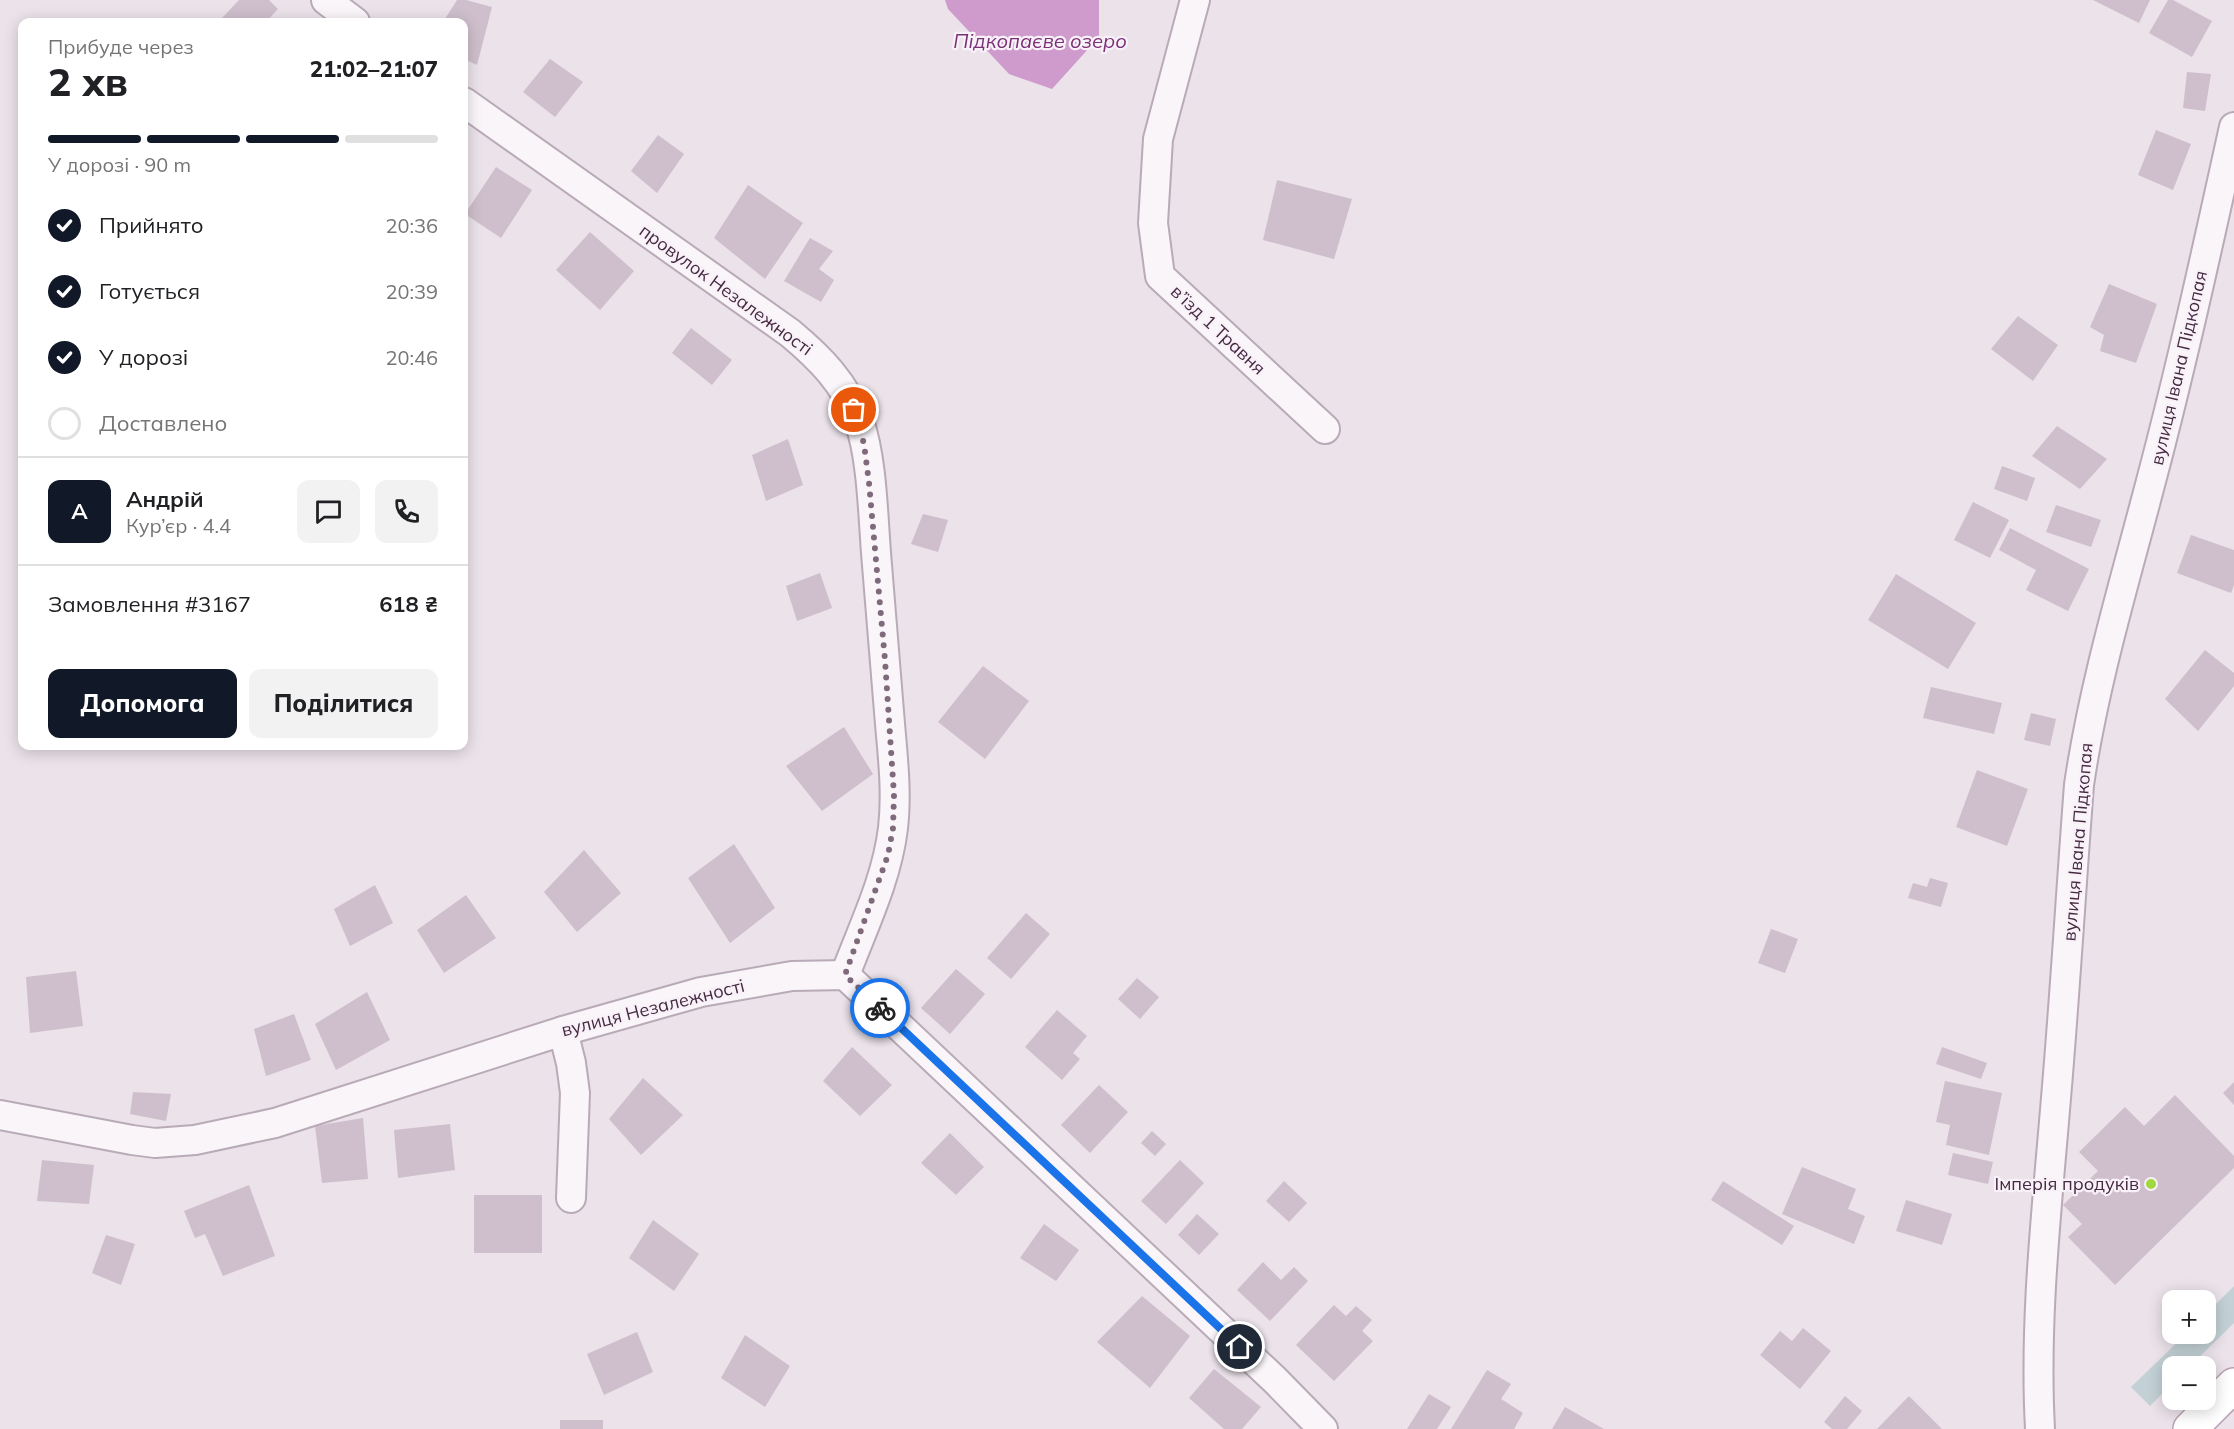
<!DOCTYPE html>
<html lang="uk">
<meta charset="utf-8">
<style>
body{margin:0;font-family:Mulish,sans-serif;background:#f2f2f2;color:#202124;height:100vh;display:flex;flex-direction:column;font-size:22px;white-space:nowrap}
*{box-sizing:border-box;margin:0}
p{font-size:20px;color:#757577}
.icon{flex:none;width:33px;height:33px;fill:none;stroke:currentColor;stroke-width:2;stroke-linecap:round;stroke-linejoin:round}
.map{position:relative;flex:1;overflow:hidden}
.sheet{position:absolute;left:18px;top:18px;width:450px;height:732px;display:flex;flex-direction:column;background:#fff;border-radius:12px;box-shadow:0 3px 15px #0003}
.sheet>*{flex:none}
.controls{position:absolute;left:2162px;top:1290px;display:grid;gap:12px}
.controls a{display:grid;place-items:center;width:54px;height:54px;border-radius:12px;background:#fff;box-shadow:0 3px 15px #0003;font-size:30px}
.pin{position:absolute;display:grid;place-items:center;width:51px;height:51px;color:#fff;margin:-26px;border:3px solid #fff;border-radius:50%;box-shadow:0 2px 6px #0007}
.courier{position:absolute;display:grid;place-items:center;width:60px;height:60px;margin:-30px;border:4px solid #1a73e8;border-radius:50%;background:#fff;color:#222;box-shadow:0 2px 8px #0007}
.head em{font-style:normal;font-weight:800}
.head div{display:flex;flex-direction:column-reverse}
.head{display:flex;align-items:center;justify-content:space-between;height:102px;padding:0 30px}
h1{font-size:39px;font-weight:800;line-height:45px}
.bar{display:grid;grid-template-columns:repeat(4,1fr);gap:9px 6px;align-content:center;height:72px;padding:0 30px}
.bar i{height:8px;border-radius:4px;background:#e0e0e0}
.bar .selected{background:#111827}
.bar p{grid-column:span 4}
.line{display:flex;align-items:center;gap:15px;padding:0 30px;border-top:2px solid #e0e0e0}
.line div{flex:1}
.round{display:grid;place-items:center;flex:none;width:63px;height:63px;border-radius:12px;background:#f2f2f2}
ol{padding:0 30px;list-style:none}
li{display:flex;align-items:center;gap:18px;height:66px}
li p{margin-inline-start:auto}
li .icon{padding:6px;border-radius:50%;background:#111827;color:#fff;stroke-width:4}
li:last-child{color:#757577}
li i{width:33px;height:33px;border:3px solid #e0e0e0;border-radius:50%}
.action{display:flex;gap:12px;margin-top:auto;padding:12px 30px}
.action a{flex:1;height:69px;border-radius:12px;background:#111827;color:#fff;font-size:24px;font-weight:800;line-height:69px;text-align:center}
.action a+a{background:#f2f2f2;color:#202124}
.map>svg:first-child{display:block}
</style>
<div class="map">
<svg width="2234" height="1429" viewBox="0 0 2234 1429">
<rect width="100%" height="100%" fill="#ebe2ea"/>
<path fill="#c3d1d6" d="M2234,1286v37l-44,43h-18v18l-22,22 -19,-19 55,-53h19v-19z"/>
<path fill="#ce9bcc" d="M945,0h154v37l-47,52 -43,-15 -61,-65z"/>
<g fill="#cfbfcc">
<path d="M239,0h30l9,9 -12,13h-38l-6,-4z"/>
<path d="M457,0h9l26,7 -15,58 -13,-6v-37h-21z"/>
<path d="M2093,0h57l-11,23z"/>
<path d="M2168,0h5l39,21 -20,36 -43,-24z"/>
<path d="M550,59l33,23 -28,35 -32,-25z"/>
<path d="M2187,72l24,2 -6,37 -22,-3z"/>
<path d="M2156,130l35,14 -18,46 -35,-15z"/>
<path d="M658,135l26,19 -27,39 -26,-22z"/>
<path d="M496,167l36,23 -31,48 -36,-24z"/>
<path d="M1277,180l75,19 -18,60 -71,-19z"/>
<path d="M748,185l55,38 -38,56 -51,-41z"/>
<path d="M590,232l44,39 -34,39 -44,-40z"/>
<path d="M810,238l23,13 -14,18 15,11 -13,22 -37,-21z"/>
<path d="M2109,284l48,20 -21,59 -36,-12 4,-16 -14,-8z"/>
<path d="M2018,316l40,29 -25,36 -42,-32z"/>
<path d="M691,328l41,32 -20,25 -40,-32z"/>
<path d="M2057,426l50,33 -27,30 -48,-33z"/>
<path d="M788,439l15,46 -37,16 -14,-46z"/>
<path d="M2002,466l33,12 -8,23 -33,-12z"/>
<path d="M1973,502l36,18 -19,38 -36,-18z"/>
<path d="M2056,505l45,15 -10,27 -45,-15z"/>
<path d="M923,514l25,6 -10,32 -27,-8z"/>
<path d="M2010,528l79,41 -21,42 -42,-21 10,-20 -37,-20z"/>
<path d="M2191,535l43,15v35l-3,8 -54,-20z"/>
<path d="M820,573l12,35 -35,13 -11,-35z"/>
<path d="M1896,574l80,49 -28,46 -80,-49z"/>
<path d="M2205,650l29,23v13l-36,45 -33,-32z"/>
<path d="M983,666l46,35 -44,58 -47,-37z"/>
<path d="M1931,687l71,16 -8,31 -71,-16z"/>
<path d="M2031,713l25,6 -6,27 -26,-6z"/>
<path d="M844,727l29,47 -51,37 -36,-45z"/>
<path d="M1977,770l51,19 -21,57 -51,-19z"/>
<path d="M734,844l41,64 -45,35 -42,-65z"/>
<path d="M584,850l37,43 -44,39 -33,-40z"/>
<path d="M1930,878l18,5 -7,24 -33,-9 5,-15 14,4z"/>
<path d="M375,885l18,38 -43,23 -16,-37z"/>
<path d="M466,895l30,43 -52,35 -27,-43z"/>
<path d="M1026,913l24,21 -39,45 -24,-21z"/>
<path d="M1771,929l27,10 -13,34 -27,-10z"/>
<path d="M956,969l29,25 -35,40 -29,-26z"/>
<path d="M76,971l7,55 -53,7 -4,-56z"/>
<path d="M1137,978l22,19 -19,22 -22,-20z"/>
<path d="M367,992l23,48 -54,30 -21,-46z"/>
<path d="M1057,1010l30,26 -14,17 7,6 -18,21 -37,-33z"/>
<path d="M294,1014l17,46 -45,16 -12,-47z"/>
<path d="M852,1047l40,38 -32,31 -37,-35z"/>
<path d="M1942,1047l45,16 -6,16 -45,-15z"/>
<path d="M643,1078l40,37 -42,40 -32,-36z"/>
<path d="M1945,1081l57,12 -13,62 -43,-10 4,-20 -14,-3z"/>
<path d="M2234,1082v23l-11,-12z"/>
<path d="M1099,1085l29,27 -38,41 -29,-28z"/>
<path d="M133,1092l38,2 -5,27 -36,-7z"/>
<path d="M2175,1095l59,61v12l-119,117 -47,-48 14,-13 -19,-19 35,-34 -19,-19 46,-45 19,19z"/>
<path d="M363,1118l5,61 -46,4 -7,-57z"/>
<path d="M450,1124l5,46 -57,8 -4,-48z"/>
<path d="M1152,1131l14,13 -11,12 -14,-13z"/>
<path d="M950,1133l34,34 -28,28 -35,-32z"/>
<path d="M1953,1153l40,9 -5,22 -40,-9z"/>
<path d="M42,1160l52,5 -5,39 -52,-3z"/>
<path d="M1180,1160l24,23 -38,41 -25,-23z"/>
<path d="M1802,1167l54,22 -8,20 17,7 -11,28 -72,-30z"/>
<path d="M1284,1181l23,22 -18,19 -23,-21z"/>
<path d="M1723,1181l71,45 -12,19 -71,-45z"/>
<path d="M249,1185l26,71 -52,20 -18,-42 -10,4 -11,-27z"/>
<rect x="474" y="1195" width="68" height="58"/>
<path d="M1906,1200l46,14 -10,31 -46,-14z"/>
<path d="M1197,1214l22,20 -20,21 -21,-20z"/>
<path d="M653,1220l46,34 -25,37 -45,-33z"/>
<path d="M1044,1224l35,26 -23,31 -36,-23z"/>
<path d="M106,1235l29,9 -14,41 -29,-12z"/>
<path d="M1263,1262l18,18 13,-13 14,14 -38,40 -33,-31z"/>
<path d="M1142,1296l48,40 -40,52 -53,-46z"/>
<path d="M1334,1305l12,11 10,-10 16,14 -10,11 11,10 -39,40 -38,-36z"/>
<path d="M1803,1328l28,23 -31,38 -40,-34 20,-24 12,10z"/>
<path d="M637,1332l16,40 -49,23 -17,-41z"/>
<path d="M745,1335l45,31 -25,41 -44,-29z"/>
<path d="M1214,1369l47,38 -19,22h-18l-35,-31z"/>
<path d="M1487,1370l24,14 -10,15 22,14 -9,16h-63z"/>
<path d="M1429,1394l22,13 -14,22h-30z"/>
<path d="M1845,1396l17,15 -15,18h-15l-8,-7z"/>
<path d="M1909,1396l33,33h-65z"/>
<path d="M1565,1407l39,22h-52z"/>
<rect x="560" y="1420" width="43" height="9"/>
</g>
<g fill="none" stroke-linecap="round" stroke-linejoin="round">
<g stroke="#b9aab7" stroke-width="32">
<g id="minor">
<path d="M326,0l29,22"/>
<path d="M1195,0l-37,139 -5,84 7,53 165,153"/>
<path d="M464,102l326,231c30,25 55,50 69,88 14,40 14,101 18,144 4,53 9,106 13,159 3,34 7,70 3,104 -6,51 -30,99 -48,147"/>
<path d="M563,1031l8,32 4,30 -4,105"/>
<path d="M0,1115l132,25 23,3 40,-3 80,-17 288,-92 138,-39 91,-16 53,-1 430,405 48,49"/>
<path d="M2040,1429c-6,-110 7,-221 16,-331 9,-104 15,-209 23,-313 15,-103 46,-204 72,-304 31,-117 57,-236 83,-354"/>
</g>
</g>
<g stroke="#b8a1b5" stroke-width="36">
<path id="primary" d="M2190,1429l44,-44"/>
</g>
<use href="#minor" stroke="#f9f5f9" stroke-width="28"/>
<use href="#primary" stroke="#fff" stroke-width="33"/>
</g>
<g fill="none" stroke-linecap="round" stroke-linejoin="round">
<path stroke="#7f6a7c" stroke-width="6" stroke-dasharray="0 10.8" d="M854,410l10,34 5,39 16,177 9,135 -1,33 -5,27 -43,120 35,33"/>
<path stroke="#1a73e8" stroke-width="8" d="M880,1008l360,339"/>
</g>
<circle fill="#a0d840" stroke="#f8f2f8" stroke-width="2" cx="2151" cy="1184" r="6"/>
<g text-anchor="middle" stroke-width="4.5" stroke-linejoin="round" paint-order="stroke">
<g font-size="18" fill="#452941" stroke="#f8f2f8">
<text transform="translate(726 290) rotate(36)" y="6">провулок Незалежності</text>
<text transform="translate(1218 330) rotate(43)" y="6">в’їзд 1 Травня</text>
<text transform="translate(2179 368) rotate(-77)" y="6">вулиця Івана Підкопая</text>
<text transform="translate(2078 842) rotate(-85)" y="6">вулиця Івана Підкопая</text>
<text transform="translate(653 1008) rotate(-14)" y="6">вулиця Незалежності</text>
</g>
<g font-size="18" fill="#452941" stroke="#f8f2f8" text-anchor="end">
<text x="2139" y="1190">Імперія продуків</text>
</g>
<g font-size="20" font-style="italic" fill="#7c3077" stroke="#f8f2f8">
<text x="1040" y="48">Підкопаєве озеро</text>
</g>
</g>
</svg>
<div class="controls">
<a>+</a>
<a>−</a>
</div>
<div class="pin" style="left:854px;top:410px;background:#ea580c"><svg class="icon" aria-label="bag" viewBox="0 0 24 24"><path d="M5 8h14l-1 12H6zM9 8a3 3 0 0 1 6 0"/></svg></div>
<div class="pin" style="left:1240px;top:1347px;background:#1f2937"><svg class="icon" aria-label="home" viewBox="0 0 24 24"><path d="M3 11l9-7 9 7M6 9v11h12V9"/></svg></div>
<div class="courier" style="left:880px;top:1008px"><svg class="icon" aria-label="bike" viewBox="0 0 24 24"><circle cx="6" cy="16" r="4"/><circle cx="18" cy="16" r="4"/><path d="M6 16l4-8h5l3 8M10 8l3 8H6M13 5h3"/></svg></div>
<section class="sheet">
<div class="head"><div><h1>2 хв</h1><p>Прибуде через</p></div><em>21:02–21:07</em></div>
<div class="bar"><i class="selected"></i><i class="selected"></i><i class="selected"></i><i></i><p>У дорозі · 90 m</p></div>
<ol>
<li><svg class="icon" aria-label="check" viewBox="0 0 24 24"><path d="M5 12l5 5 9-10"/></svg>Прийнято<p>20:36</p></li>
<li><svg class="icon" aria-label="check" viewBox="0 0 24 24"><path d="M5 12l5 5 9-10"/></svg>Готується<p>20:39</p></li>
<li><svg class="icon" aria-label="check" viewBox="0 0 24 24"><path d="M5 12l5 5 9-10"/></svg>У дорозі<p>20:46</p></li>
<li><i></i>Доставлено</li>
</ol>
<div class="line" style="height:108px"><b class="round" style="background:#111827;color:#fff">А</b><div><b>Андрій</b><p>Кур’єр · 4.4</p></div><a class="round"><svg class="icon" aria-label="chat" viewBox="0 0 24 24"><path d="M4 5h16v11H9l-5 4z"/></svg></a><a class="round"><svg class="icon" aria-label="phone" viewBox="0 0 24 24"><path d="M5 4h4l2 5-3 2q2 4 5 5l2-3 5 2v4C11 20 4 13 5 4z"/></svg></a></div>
<div class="line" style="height:78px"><div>Замовлення #3167</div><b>618 ₴</b></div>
<div class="action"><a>Допомога</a><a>Поділитися</a></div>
</section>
</div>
